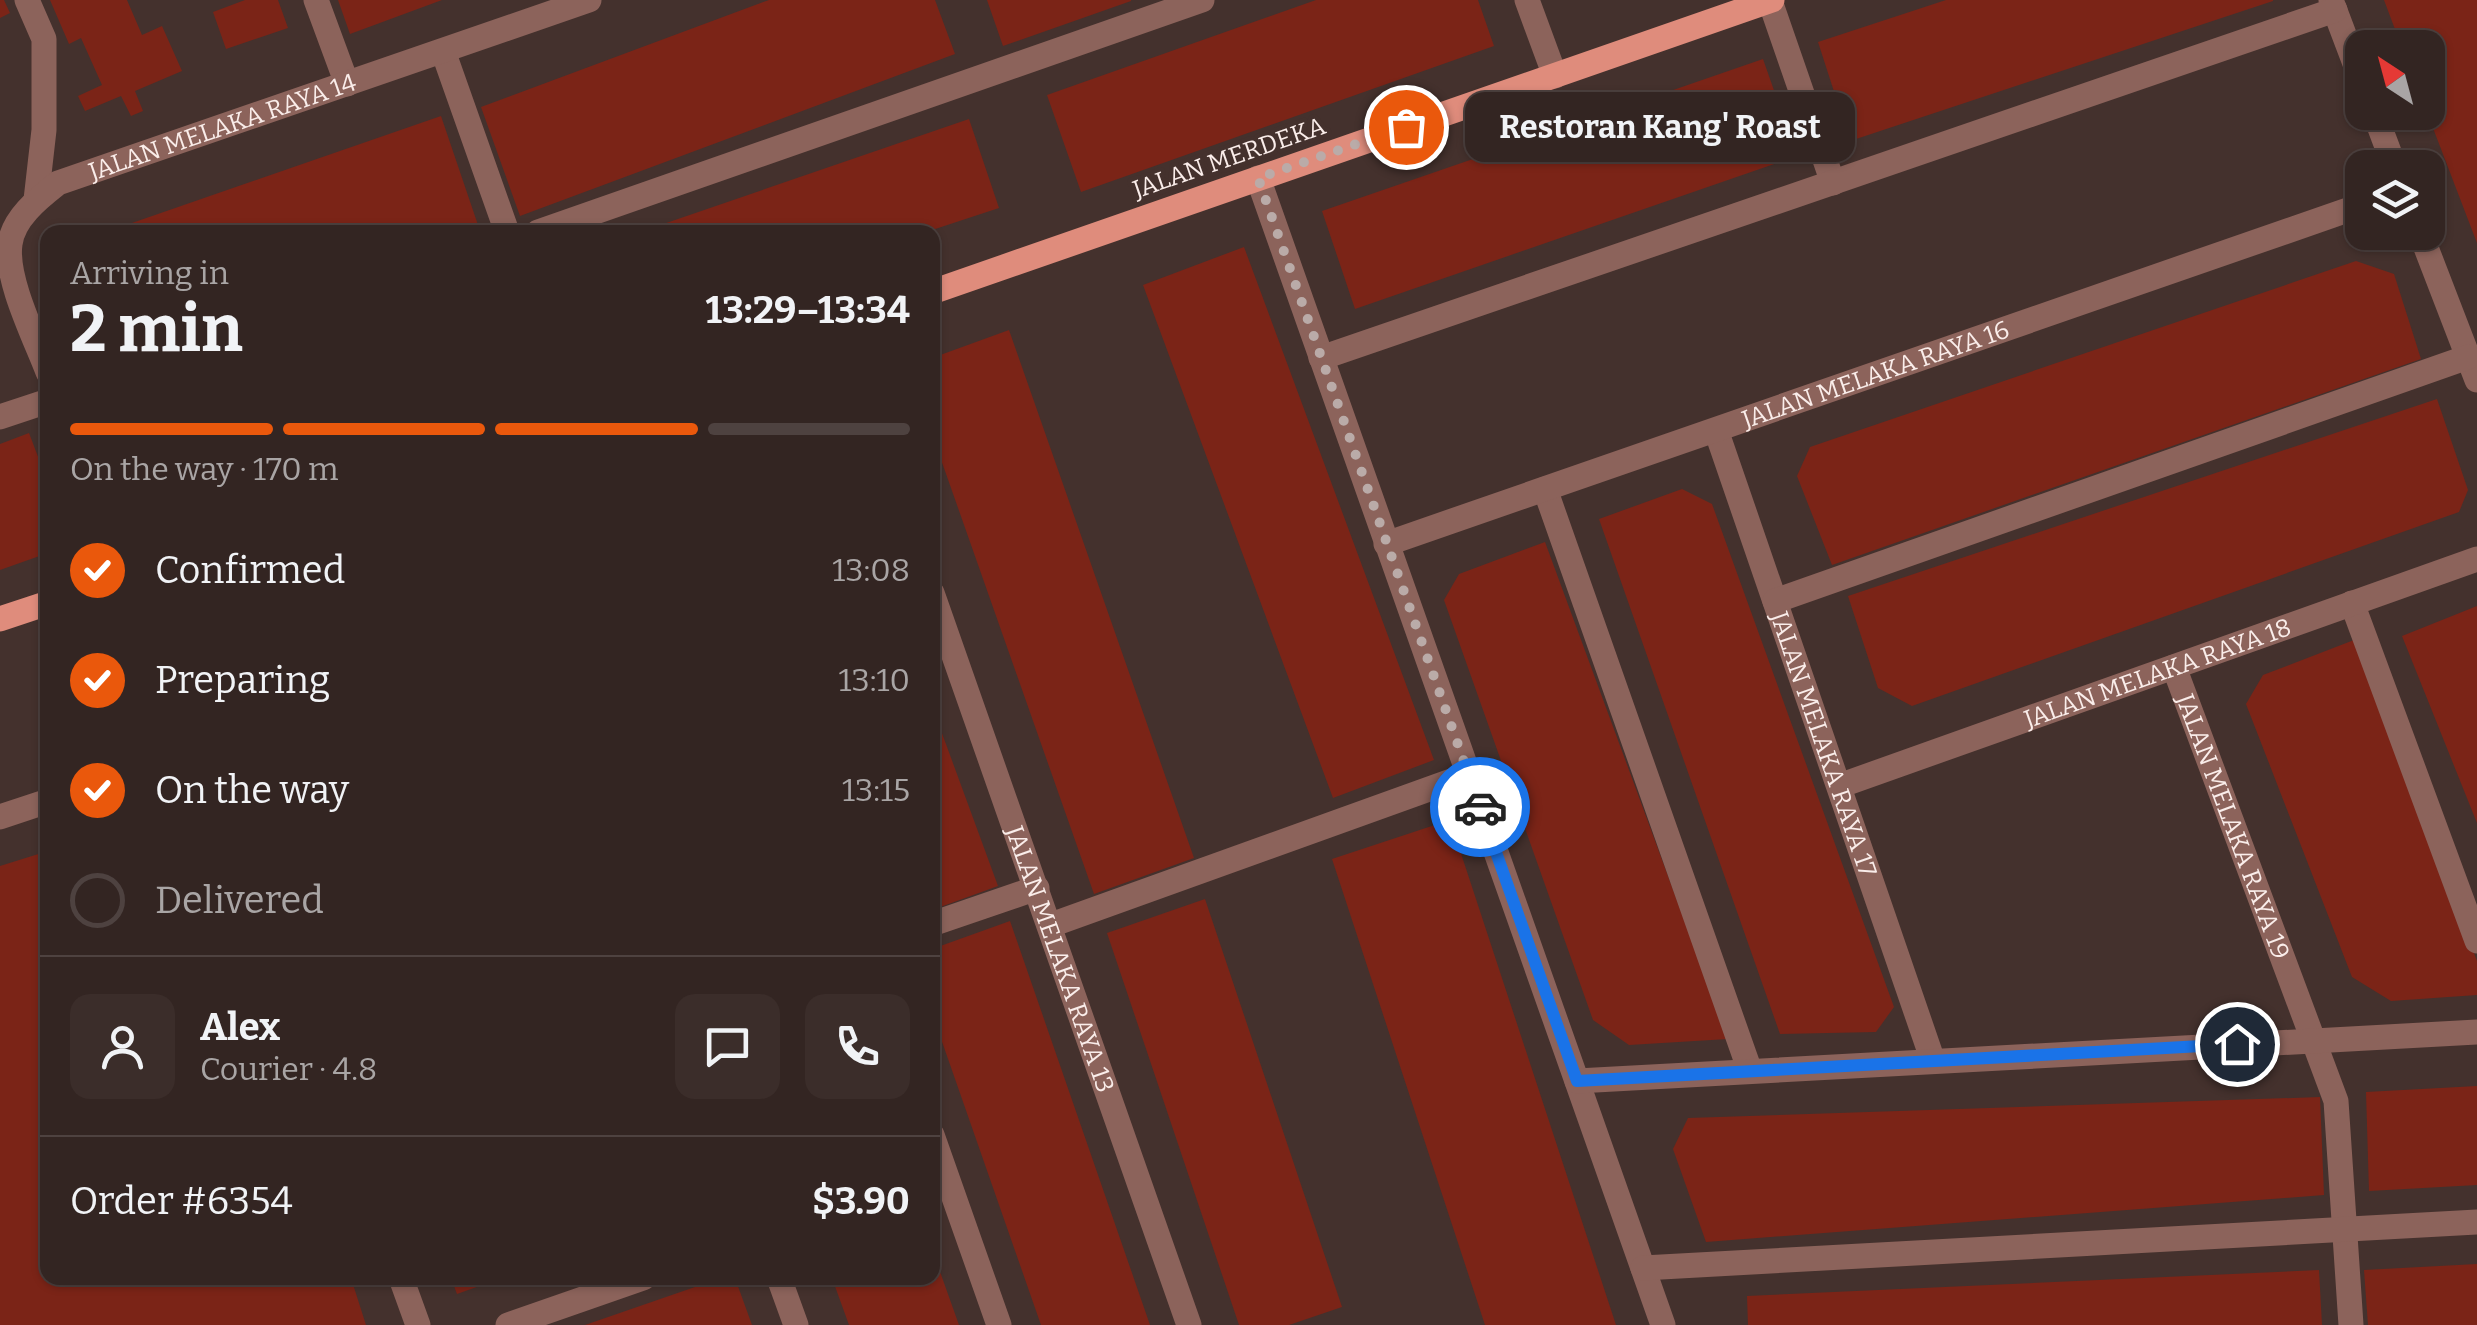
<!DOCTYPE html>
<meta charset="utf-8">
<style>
body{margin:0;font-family:Bitter,serif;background:#3b2d2a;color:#f1f3f6;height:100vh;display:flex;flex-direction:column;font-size:38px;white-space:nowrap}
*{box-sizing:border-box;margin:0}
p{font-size:32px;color:#a9a5a5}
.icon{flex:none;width:55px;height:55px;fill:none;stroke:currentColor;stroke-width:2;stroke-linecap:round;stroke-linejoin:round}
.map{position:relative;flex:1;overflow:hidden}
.panel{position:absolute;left:40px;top:225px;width:900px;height:1060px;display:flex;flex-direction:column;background:#332522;border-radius:20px;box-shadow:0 2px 8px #0004,0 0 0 2px #4e4240}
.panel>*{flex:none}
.needle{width:65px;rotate:324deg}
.fabs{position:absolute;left:2345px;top:30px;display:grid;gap:20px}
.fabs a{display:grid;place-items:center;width:100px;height:100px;border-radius:20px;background:#332522;box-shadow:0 2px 8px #0004,0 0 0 2px #4e4240;font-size:50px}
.pin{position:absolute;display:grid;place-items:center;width:85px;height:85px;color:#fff;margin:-42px;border:5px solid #fff;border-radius:50%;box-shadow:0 2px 10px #0007}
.courier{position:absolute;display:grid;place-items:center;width:100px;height:100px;margin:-50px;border:8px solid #1a73e8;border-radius:50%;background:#fff;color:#222;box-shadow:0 2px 12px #0007}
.bubble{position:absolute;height:70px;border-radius:20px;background:#332522;box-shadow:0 2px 8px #0004,0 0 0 2px #4e4240;font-size:32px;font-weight:700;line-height:70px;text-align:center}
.overview em{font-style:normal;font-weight:700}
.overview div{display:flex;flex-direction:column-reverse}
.overview{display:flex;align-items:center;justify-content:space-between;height:170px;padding:0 30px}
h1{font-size:65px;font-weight:700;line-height:75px}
.bar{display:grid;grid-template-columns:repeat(4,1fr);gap:15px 10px;align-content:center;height:120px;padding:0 30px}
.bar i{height:12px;border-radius:8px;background:#4e4240}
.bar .selected{background:#ea580c}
.bar p{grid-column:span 4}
.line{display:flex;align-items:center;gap:25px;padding:0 30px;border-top:2px solid #4e4240}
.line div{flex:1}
.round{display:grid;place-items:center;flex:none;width:105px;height:105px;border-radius:20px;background:#3b2d2a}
ol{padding:0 30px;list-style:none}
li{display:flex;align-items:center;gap:30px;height:110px}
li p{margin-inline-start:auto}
li .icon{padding:10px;border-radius:50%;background:#ea580c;color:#fff;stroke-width:4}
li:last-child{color:#a9a5a5}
li i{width:55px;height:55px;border:5px solid #4e4240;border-radius:50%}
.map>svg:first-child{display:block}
</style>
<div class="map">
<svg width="2477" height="1325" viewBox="0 0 2477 1325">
<rect width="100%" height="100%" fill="#44312d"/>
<g fill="#7b2417">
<path d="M0,0h4l6,13 -10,5z"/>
<path d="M50,0h77l15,35 20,-9 20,45 -47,20 8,20 -12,5 -10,-20 -36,15 -7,-15 24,-11 -21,-47 -12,6z"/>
<path d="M245,0h33l10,28 -62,21 -13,-37z"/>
<path d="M338,0h104l-92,34z"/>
<path d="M769,0h166l20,54 -435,162 -39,-109z"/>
<path d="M987,0h144v1l-128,45z"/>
<path d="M1316,0h162l16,46 -413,146 -34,-97z"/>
<path d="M1946,0h327v1l-423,140 -32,-99z"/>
<path d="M2384,0h93v243l-49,-128v-67h-26z"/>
<path d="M1763,59l34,97 -442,153 -33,-98z"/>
<path d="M441,116l38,112 -13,4h-360z"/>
<path d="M969,119l30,89 -73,24h-286z"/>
<path d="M1244,247l190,513 -101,38 -190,-513z"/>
<path d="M2356,261l38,13 27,85 -589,206 -35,-89 13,-29z"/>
<path d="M1009,330l185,528 -100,36 -162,-460v-76z"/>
<path d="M2437,399l31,91 -9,22 -547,194 -34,-18 -30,-92z"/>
<path d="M29,433l19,50v70l-48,17v-126z"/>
<path d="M1682,489l30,15 182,503 -18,25 -96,2 -181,-515z"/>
<path d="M1545,542l183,497 -99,6 -36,-25 -149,-420 15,-26z"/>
<path d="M2477,606v217l-75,-187z"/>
<path d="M2354,640l123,321v34l-86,6 -39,-24 -106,-273 17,-29z"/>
<path d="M932,706l66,180 -66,24z"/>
<path d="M1450,820l166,505h-131l-153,-466z"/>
<path d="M48,851v427h303l15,47h-366v-459z"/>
<path d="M1205,899l137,408 -53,18h-50l-132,-392z"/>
<path d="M1010,921l140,404h-109l-109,-312v-64z"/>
<path d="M2477,1086v99l-108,6 -3,-99z"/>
<path d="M2320,1097l4,98 -618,47 -33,-93 15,-31z"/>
<path d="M933,1252l26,73h-110l-17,-47h100z"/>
<path d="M2477,1264v61h-109l-4,-55z"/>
<path d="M2319,1270l3,55h-574l-1,-29z"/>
<path d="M451,1278h51l-45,16z"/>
<path d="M721,1278h14l17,47h-167z"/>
</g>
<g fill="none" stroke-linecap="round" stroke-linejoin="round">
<g stroke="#8c635b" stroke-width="25">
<path d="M27,0l17,39v91l-8,70"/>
<path d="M316,0l31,84"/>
<path d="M1527,0l28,76"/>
<path d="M2331,0l31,82"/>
<path d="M1770,1l63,182"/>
<path d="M443,51l64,181"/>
<path d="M2374,112l21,56"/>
<path d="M1258,178l405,1147"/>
<path d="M538,232l664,-232"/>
<path d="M2420,232l57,148"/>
<path d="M1321,358l1014,-348"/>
<path id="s1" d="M48,372c-13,-34 -43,-93 -38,-128 3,-26 29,-46 48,-61l531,-183"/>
<path d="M0,417l48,-16"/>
<path id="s2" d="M1716,430l217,631"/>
<path d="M1545,489l205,582"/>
<path id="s3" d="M1386,544l976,-339"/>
<path id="s4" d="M932,593l257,732"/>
<path d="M1775,601l693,-244"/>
<path d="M2352,603l125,338"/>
<path id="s5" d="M2174,667l162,434 15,224"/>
<path id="s6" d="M1839,786l638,-227"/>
<path d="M0,817l48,-16"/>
<path d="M932,924l105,-36"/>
<path d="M1051,925l417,-150"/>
<path d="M1577,1081l900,-49"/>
<path d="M932,1135l67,190"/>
<path d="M1643,1268l834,-46"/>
<path d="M401,1278l17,47"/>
<path d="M779,1278l17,47"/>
<path d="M508,1325l135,-47"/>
</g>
<g stroke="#df8c7c" stroke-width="25">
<path d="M932,292l840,-292"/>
<path d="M0,619l48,-16"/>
</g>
</g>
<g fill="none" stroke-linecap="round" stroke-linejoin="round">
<path stroke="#baaba8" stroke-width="10" stroke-dasharray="0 18" d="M1406,127l-148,51 222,629"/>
<path stroke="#1a73e8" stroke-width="12" d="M1480,807l97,274 660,-37"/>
</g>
<g text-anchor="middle" stroke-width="9" stroke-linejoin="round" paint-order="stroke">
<g font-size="25" fill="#faedea" stroke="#44312d">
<text dy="9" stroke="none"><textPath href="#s1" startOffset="388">JALAN MELAKA RAYA 14</textPath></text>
<text transform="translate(1229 157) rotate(-19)" y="9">JALAN MERDEKA</text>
<text dy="9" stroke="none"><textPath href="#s3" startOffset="518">JALAN MELAKA RAYA 16</textPath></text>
<text dy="9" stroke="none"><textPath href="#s6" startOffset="338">JALAN MELAKA RAYA 18</textPath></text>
<text dy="9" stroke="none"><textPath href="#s2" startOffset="332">JALAN MELAKA RAYA 17</textPath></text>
<text dy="9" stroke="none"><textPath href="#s5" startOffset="170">JALAN MELAKA RAYA 19</textPath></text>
<text dy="9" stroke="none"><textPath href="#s4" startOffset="388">JALAN MELAKA RAYA 13</textPath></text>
</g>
</g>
</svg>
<div class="fabs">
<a><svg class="needle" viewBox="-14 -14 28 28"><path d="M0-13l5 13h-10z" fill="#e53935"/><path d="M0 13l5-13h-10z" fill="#a9a5a5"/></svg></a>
<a><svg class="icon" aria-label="layers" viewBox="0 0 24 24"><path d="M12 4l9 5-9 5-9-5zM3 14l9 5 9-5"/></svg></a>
</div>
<div class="pin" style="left:1406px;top:127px;background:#ea580c"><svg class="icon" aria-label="bag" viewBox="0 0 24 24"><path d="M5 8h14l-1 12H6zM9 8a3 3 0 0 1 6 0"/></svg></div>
<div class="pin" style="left:2237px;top:1044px;background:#1f2937"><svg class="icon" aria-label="home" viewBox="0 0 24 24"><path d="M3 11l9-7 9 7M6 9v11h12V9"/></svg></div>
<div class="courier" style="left:1480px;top:807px"><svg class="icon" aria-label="car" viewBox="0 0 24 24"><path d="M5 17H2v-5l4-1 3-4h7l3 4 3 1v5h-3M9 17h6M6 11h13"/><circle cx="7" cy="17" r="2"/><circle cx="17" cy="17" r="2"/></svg></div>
<div class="bubble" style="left:1465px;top:92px;width:390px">Restoran Kang' Roast</div>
<section class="panel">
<div class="overview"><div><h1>2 min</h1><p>Arriving in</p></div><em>13:29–13:34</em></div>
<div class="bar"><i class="selected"></i><i class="selected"></i><i class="selected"></i><i></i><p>On the way · 170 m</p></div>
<ol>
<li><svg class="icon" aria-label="check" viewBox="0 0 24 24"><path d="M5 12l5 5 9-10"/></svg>Confirmed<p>13:08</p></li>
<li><svg class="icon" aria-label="check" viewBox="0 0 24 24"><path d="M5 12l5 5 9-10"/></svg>Preparing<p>13:10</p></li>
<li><svg class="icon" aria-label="check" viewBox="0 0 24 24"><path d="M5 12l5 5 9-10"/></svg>On the way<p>13:15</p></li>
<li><i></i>Delivered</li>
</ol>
<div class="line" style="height:180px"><a class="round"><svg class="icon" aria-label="person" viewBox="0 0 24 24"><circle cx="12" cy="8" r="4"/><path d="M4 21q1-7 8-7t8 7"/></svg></a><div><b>Alex</b><p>Courier · 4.8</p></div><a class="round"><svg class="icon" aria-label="chat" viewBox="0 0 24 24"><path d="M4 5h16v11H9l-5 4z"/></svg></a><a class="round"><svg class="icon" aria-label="phone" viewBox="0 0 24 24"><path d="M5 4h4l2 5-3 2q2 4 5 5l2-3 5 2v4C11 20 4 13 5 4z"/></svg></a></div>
<div class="line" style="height:130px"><div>Order #6354</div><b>$3.90</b></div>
</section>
</div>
